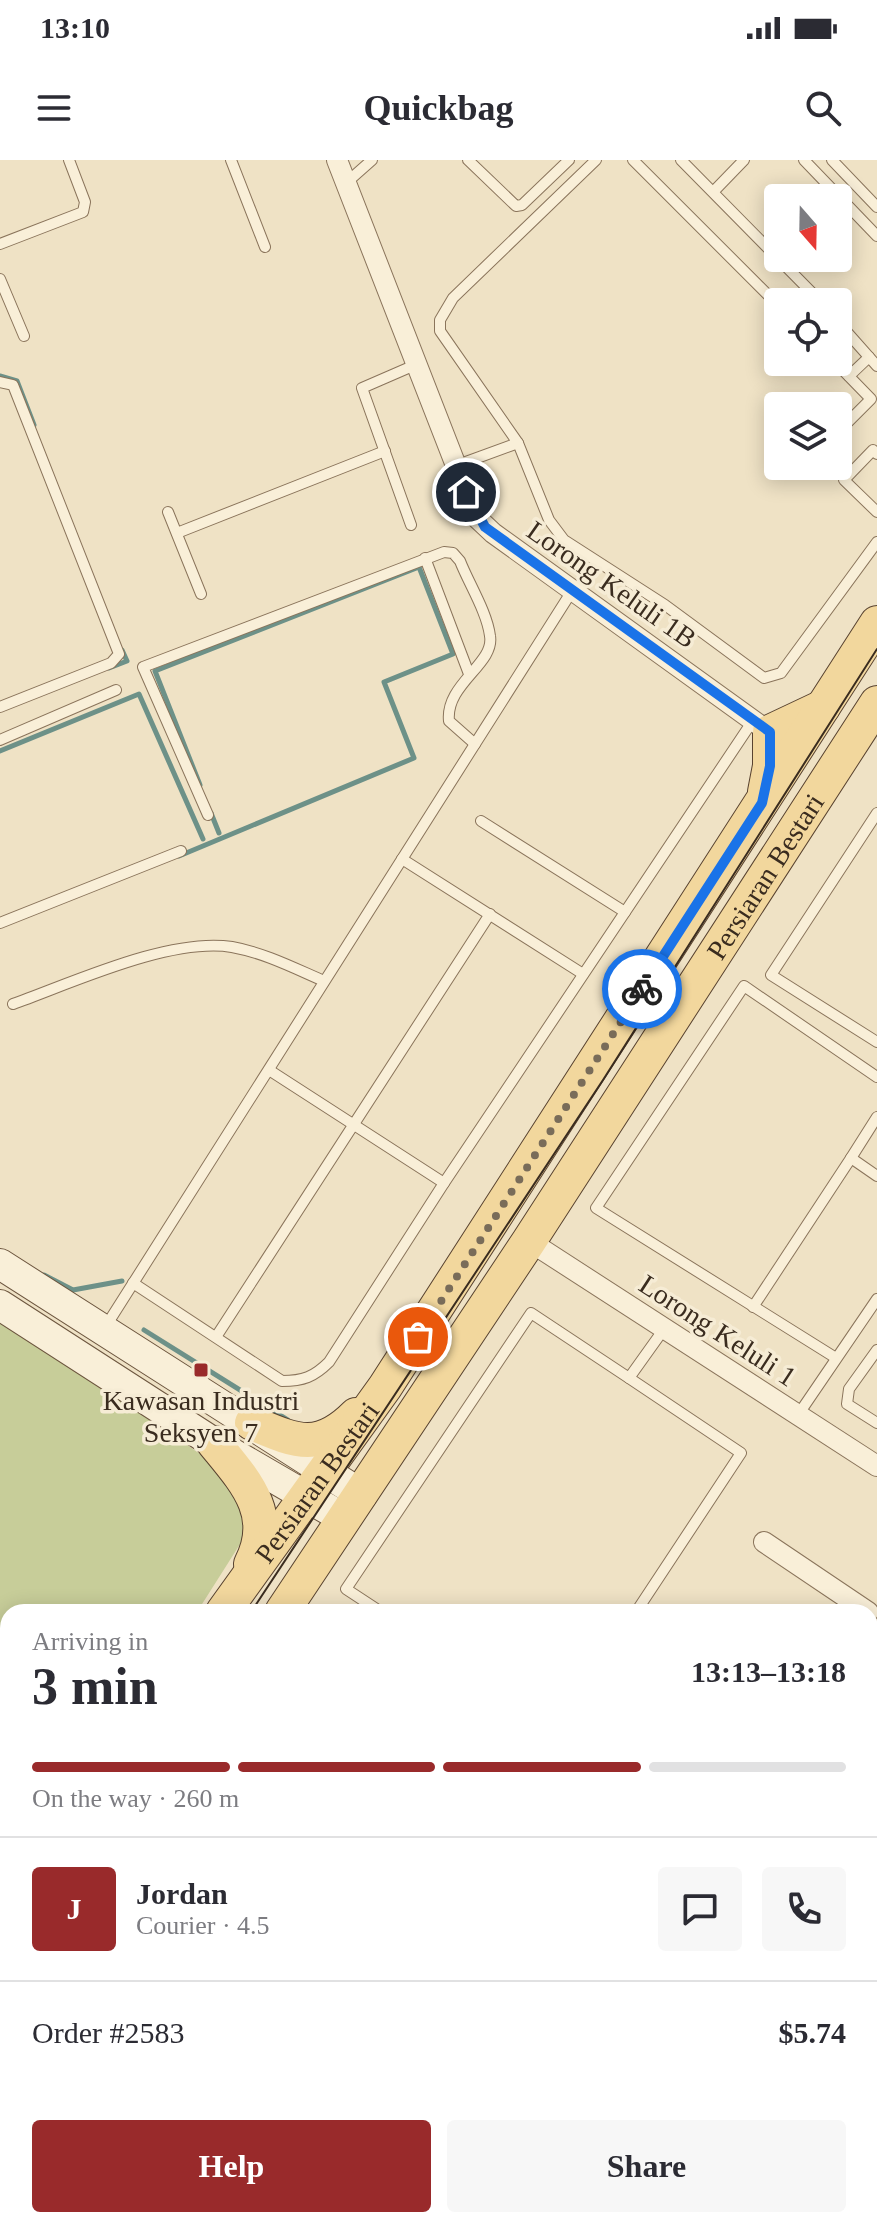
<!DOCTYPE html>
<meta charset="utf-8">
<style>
body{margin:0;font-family:Georgia,serif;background:#f7f7f7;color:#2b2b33;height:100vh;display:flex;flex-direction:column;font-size:30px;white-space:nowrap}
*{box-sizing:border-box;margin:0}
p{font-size:26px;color:#7c7c81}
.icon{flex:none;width:44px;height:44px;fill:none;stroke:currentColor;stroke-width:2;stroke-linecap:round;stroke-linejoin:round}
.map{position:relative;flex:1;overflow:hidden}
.side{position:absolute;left:0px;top:1444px;width:878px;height:624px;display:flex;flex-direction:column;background:#fff;border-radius:24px 24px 0 0;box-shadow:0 4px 20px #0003}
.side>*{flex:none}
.needle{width:52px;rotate:160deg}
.tools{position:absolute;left:764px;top:24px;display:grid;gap:16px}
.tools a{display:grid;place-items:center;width:88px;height:88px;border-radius:8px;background:#fff;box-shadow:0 4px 20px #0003;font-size:40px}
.pin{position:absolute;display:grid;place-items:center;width:68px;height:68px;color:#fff;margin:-34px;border:4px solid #fff;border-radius:50%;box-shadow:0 2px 8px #0007}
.courier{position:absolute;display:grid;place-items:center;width:80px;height:80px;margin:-40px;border:6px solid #1a73e8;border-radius:50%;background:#fff;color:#222;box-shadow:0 2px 10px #0007}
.head em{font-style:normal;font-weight:600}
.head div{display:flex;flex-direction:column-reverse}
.head{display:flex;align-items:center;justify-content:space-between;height:136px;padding:0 32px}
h1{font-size:52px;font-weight:600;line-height:60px}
.bar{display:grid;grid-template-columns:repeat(4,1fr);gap:12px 8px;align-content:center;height:96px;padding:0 32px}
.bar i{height:10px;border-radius:6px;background:#e1e1e2}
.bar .current{background:#992a2b}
.bar p{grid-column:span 4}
.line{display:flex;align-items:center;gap:20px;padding:0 32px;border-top:2px solid #e1e1e2}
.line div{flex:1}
.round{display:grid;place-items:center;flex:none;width:84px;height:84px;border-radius:8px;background:#f7f7f7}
.action{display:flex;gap:16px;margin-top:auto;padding:16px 32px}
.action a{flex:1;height:92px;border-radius:8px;background:#992a2b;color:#fff;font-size:32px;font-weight:600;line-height:92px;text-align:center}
.action a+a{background:#f7f7f7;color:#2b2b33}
.status{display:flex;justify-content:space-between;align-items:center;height:56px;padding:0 40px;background:#fff;direction:ltr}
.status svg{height:22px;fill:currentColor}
header{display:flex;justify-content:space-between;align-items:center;height:104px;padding:0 32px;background:#fff;font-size:36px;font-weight:600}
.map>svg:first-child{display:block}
</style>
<div class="status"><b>13:10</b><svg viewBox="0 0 49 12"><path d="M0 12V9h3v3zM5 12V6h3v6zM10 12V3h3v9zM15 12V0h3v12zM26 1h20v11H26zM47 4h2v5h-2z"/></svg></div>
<header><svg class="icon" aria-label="menu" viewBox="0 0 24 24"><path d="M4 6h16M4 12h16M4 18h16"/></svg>Quickbag<svg class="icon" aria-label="search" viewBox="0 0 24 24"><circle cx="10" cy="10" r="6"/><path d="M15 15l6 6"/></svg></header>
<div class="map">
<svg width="877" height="2068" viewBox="0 0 877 2068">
<rect width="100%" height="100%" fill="#efe2c5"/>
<g fill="#c7cd99">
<path d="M0,1157l228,156 21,57 -52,82h-189v191l-8,-14z"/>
<path d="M877,1778v290h-183l5,-8h171v-270z"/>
<path d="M423,2060h228l-5,8h-220z"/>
</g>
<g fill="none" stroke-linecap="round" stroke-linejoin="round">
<g stroke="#6d9188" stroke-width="5">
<path d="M0,216l17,5 17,44"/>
<path d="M109,508l18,-7 -5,-11"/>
<path d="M0,591l139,-57 64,145"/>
<path d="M211,653l8,20"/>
<path d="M179,696l235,-98 -30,-76 69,-28 -34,-87 -264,104 45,114"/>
<path d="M44,1115l29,15 49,-9"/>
<path d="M144,1170l144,90"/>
</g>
<g stroke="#8a745b" stroke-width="12">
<g id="lane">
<path d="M231,0l34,87"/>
<path d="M468,0l48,46 6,-1 47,-45"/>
<path d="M633,0l145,145"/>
<path d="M681,0l140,142"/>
<path d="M804,0l73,76"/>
<path d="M832,0l45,47"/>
<path d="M346,23l26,-23"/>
<path d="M714,31l30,-31"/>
<path d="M0,84l83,-32 2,-10 -16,-42"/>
<path d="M0,119l24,57"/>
<path d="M838,162l39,44"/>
<path d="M835,202l36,37 -33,33"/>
<path d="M849,216l20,-19"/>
<path d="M0,222l13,3 106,269 -8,9 -111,44"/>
<path d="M518,283l31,77 15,20 101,65 99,73 17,-5 96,-131"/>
<path d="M877,294l-4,-4 -29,30 33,32"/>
<path d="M455,306l63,-23 -78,-112v-11l13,-22 143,-138"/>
<path d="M168,352l33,82"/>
<path d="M411,365l-49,-137 53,-23"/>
<path d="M177,373l208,-82"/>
<path d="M425,398l44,116"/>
<path d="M0,580l116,-50"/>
<path d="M877,653l-106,162 106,67"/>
<path d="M208,655l-65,-148 301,-115 9,1 7,8c9,23 27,51 30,75 5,28 -45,48 -41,85l26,23"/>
<path d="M481,661l144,91"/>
<path d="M402,699l181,115"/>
<path d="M0,763l181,-72"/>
<path d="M13,844c59,-21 157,-67 219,-57 33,6 62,21 92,34"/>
<path d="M269,910l175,113"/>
<path d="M877,957l-26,41 26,18"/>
<path d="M133,1123l149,98c21,0 32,-4 47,-19l115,-179 310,-464"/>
<path d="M753,1147l98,-149"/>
<path d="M106,1166l466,-735"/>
<path d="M216,1177l274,-423"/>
<path d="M877,1190l-28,39 -2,15 30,19"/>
<path d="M836,1198l-240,-150 148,-222 133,91"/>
<path d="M629,1218l112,75 -105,159"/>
<path d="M798,1255l79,-116"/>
<path d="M381,1452l-35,-23 185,-276 98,65 35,-49"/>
<path d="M870,1668l7,-10"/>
<path d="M0,2054l8,-16"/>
</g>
</g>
<g stroke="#8a745b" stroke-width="22">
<g id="street">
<path d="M337,0l139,357 17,16 283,204"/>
<path d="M529,1081l348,225"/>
<path d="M764,1382l104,70"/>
<path d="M870,1763l7,-11"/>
<path d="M141,2060l3,8"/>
<path d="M365,2060l3,8"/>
<path d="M0,2062l8,-3"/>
<path d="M674,2068l5,-8"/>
</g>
</g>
<g stroke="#6c553e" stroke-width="32">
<g id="secondary">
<path d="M0,1104l362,231"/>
<path d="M0,1145l214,138 131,76"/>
</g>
</g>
<g stroke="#58422f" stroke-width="36">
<g id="primary">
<path d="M765,632l5,-26v-34l53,-25"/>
<path d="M252,1263c43,18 66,30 104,-8"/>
<path d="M214,1283c31,38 63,71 37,121"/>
<path id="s1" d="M223,1452l162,-225 492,-764"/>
<path id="s2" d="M282,1452l247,-371 348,-538"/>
<path d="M0,1846l8,-17"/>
<path d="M0,1877l8,-8"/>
<path d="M0,1928l8,-13"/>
</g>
</g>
<path stroke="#8a745b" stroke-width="3" stroke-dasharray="6 4" stroke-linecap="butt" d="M0,1967l8,-12"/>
<use href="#lane" stroke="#f9efd8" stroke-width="10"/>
<use href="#street" stroke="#f9efd8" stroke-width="20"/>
<use href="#secondary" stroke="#f9efd8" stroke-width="30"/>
<use href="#primary" stroke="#f2d79d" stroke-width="34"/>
<g stroke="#3a2c1f" stroke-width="2">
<path d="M251,1452l352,-532 274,-431"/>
<path d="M0,1698l8,-3"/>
</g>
</g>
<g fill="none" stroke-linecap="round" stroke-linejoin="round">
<path stroke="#796c59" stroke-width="8" stroke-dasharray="0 14.4" d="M418,1177l224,-348"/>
<path stroke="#1a73e8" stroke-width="10" d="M466,332l19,35 285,205v34l-8,37 -120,186"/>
</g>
<rect fill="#992a2b" stroke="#f6ecd5" stroke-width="3" x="193" y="1202" width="16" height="16" rx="4"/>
<g text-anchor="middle" stroke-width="7" stroke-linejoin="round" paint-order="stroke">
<g font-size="28" fill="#3a2c1f" stroke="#f6ecd5">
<text transform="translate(612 424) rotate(35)" y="10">Lorong Keluli 1B</text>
<text dy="10" stroke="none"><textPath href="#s2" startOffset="880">Persiaran Bestari</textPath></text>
<text transform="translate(718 1170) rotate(33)" y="10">Lorong Keluli 1</text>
<text dy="10" stroke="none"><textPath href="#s1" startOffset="160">Persiaran Bestari</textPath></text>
</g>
<g font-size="28" fill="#3a2c1f" stroke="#f6ecd5">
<text x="201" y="1250">Kawasan Industri<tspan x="201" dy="32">Seksyen 7</tspan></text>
</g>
</g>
</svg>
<div class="tools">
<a><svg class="needle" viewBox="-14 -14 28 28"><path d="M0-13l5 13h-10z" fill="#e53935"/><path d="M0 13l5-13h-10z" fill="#7c7c81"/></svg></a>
<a><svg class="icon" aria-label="locate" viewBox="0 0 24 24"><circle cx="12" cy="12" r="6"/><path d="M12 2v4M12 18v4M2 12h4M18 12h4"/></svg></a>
<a><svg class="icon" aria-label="layers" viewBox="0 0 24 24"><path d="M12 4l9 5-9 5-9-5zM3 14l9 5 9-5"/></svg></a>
</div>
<div class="pin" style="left:418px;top:1177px;background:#ea580c"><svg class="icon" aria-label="bag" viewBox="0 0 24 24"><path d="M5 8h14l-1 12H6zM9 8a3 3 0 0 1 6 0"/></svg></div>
<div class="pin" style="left:466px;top:332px;background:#1f2937"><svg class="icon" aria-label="home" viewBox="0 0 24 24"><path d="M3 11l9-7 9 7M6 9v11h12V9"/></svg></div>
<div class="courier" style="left:642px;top:829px"><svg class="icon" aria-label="bike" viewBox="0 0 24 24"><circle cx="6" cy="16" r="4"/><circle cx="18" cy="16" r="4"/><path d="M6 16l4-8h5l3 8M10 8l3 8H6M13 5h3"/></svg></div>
<section class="side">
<div class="head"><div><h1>3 min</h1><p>Arriving in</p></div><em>13:13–13:18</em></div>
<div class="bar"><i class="current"></i><i class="current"></i><i class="current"></i><i></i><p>On the way · 260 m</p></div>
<div class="line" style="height:144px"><b class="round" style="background:#992a2b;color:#fff">J</b><div><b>Jordan</b><p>Courier · 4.5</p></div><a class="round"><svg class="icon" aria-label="chat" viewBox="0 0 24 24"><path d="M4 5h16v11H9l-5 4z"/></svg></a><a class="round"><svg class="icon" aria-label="phone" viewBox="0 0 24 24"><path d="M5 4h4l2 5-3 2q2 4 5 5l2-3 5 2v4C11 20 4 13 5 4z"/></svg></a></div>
<div class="line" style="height:104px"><div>Order #2583</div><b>$5.74</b></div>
<div class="action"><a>Help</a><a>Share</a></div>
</section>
</div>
